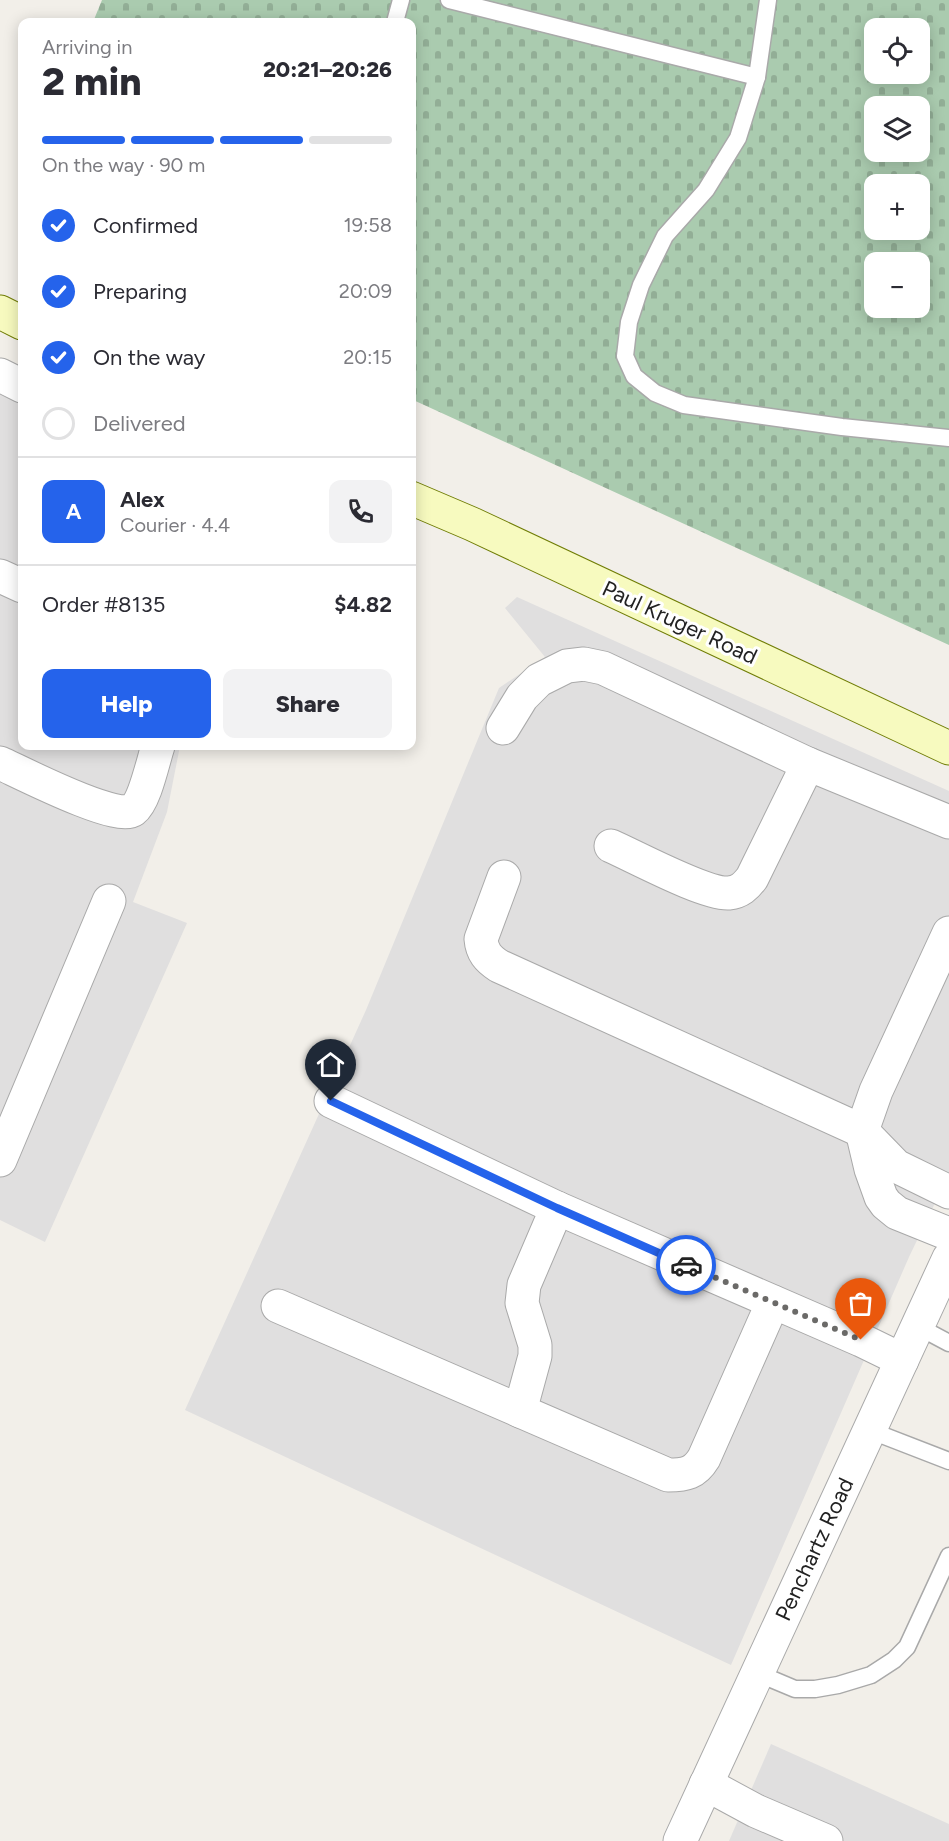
<!DOCTYPE html>
<meta charset="utf-8">
<style>
body{margin:0;font-family:Figtree,sans-serif;background:#f2f2f3;color:#2b2b33;height:100vh;display:flex;flex-direction:column;font-size:22px;white-space:nowrap}
*{box-sizing:border-box;margin:0}
p{font-size:20px;color:#7c7c81}
.icon{flex:none;width:33px;height:33px;fill:none;stroke:currentColor;stroke-width:2;stroke-linecap:round;stroke-linejoin:round}
.map{position:relative;flex:1;overflow:hidden}
.drawer{position:absolute;left:18px;top:18px;width:398px;height:732px;display:flex;flex-direction:column;background:#fff;border-radius:12px;box-shadow:0 3px 15px #0003}
.drawer>*{flex:none}
.controls{position:absolute;left:864px;top:18px;display:grid;gap:12px}
.controls a{display:grid;place-items:center;width:66px;height:66px;border-radius:12px;background:#fff;box-shadow:0 3px 15px #0003;font-size:30px}
.pin{position:absolute;display:grid;place-items:center;width:51px;height:51px;color:#fff;margin:-62px -26px;border-radius:50% 50% 50% 0;rotate:-45deg;box-shadow:0 0 6px #0007}
.pin .icon{rotate:45deg}
.courier{position:absolute;display:grid;place-items:center;width:60px;height:60px;margin:-30px;border:4px solid #2563eb;border-radius:50%;background:#fff;color:#222;box-shadow:0 2px 8px #0007}
.overview em{font-style:normal;font-weight:800}
.overview div{display:flex;flex-direction:column-reverse}
.overview{display:flex;align-items:center;justify-content:space-between;height:102px;padding:0 24px}
h1{font-size:39px;font-weight:800;line-height:45px}
.bar{display:grid;grid-template-columns:repeat(4,1fr);gap:9px 6px;align-content:center;height:72px;padding:0 24px}
.bar i{height:8px;border-radius:4px;background:#e1e1e2}
.bar .current{background:#2563eb}
.bar p{grid-column:span 4}
.line{display:flex;align-items:center;gap:15px;padding:0 24px;border-top:2px solid #e1e1e2}
.line div{flex:1}
.round{display:grid;place-items:center;flex:none;width:63px;height:63px;border-radius:12px;background:#f2f2f3}
ol{padding:0 24px;list-style:none}
li{display:flex;align-items:center;gap:18px;height:66px}
li p{margin-inline-start:auto}
li .icon{padding:6px;border-radius:50%;background:#2563eb;color:#fff;stroke-width:4}
li:last-child{color:#7c7c81}
li i{width:33px;height:33px;border:3px solid #e1e1e2;border-radius:50%}
.cta{display:flex;gap:12px;margin-top:auto;padding:12px 24px}
.cta a{flex:1;height:69px;border-radius:12px;background:#2563eb;color:#fff;font-size:24px;font-weight:800;line-height:69px;text-align:center}
.cta a+a{background:#f2f2f3;color:#2b2b33}
.map>svg:first-child{display:block}
</style>
<div class="map">
<svg width="949" height="1841" viewBox="0 0 949 1841">
<defs>
<pattern id="cemetery-stones" width="16" height="16" patternUnits="userSpaceOnUse" patternTransform="scale(1.5)"><rect width="16" height="16" fill="#aacbaf"/><path d="M2 7V4a2 2 0 0 1 4 0v3zM10 15v-3a2 2 0 0 1 4 0v3z" fill="#92ae96"/></pattern>
</defs>
<rect width="100%" height="100%" fill="#f2efe9"/>
<g fill="#e0dfdf">
<path d="M0,360l22,10v376h158l-13,66 -34,90 54,21 -142,319 -45,-22z"/>
<path d="M517,597l432,194v383l-40,83 -178,408 -546,-255 181,-400 133,-322 46,-31 -40,-49z"/>
<path d="M771,1744l178,80v17h-220z"/>
</g>
<path fill="url(#cemetery-stones)" fill-rule="evenodd" d="M102,0h847v645l-538,-246v-377h-318zM874,28h46v46h-46zM874,106h46v46h-46zM874,184h46v46h-46zM874,262h46v46h-46z"/>
<g fill="none" stroke-linecap="round" stroke-linejoin="round">
<g stroke="#a9a9a9" stroke-width="19">
<g id="lane">
<path d="M449,0l308,77"/>
<path d="M768,0l-11,77 -19,61 -32,52 -41,46 -24,49 -12,37 -4,34 9,20 21,17 29,12 158,22 107,11"/>
<path d="M395,22l6,-22"/>
<path d="M917,1326l32,17"/>
<path d="M869,1430l80,31"/>
<path d="M757,1673l38,16h20l23,-4 33,-10 23,-15 13,-13 42,-91"/>
</g>
</g>
<g stroke="#a9a9a9" stroke-width="35">
<g id="street">
<path d="M0,375l22,11"/>
<path d="M0,576l22,10"/>
<path d="M503,728l19,-31 17,-17 28,-14 17,-2 19,4 205,96 141,58"/>
<path d="M0,763c20,9 117,59 133,47 12,-9 20,-49 25,-64"/>
<path d="M611,846c25,11 95,49 118,47 11,-1 17,-7 23,-15l56,-114"/>
<path d="M504,877l-23,62c1,13 7,20 18,27l363,165 34,35 53,26"/>
<path d="M949,933l-73,158 -14,40 9,38 10,28 5,7 11,9 52,21"/>
<path d="M331,1101l226,107 304,132 41,20"/>
<path d="M0,1160l109,-259"/>
<path d="M278,1306l390,169c18,0 27,-2 36,-17l69,-156"/>
<path d="M520,1411l15,-55v-11l-13,-42 2,-18 33,-77"/>
<path d="M706,1784l50,27 70,30"/>
<path d="M680,1841l269,-583"/>
</g>
</g>
<g stroke="#707d05" stroke-width="35">
<g id="secondary">
<path d="M0,312l22,11"/>
<path d="M411,498l61,26 477,224"/>
</g>
</g>
<use href="#lane" stroke="#fff" stroke-width="16"/>
<use href="#street" stroke="#fff" stroke-width="33"/>
<use href="#secondary" stroke="#f7fabf" stroke-width="33"/>
</g>
<g fill="none" stroke-linecap="round" stroke-linejoin="round">
<path stroke="#6b6a68" stroke-width="6" stroke-dasharray="0 10.8" d="M686,1265l175,75"/>
<path stroke="#2563eb" stroke-width="8" d="M331,1101l226,107 129,57"/>
</g>
<g text-anchor="middle" stroke-width="6" stroke-linejoin="round" paint-order="stroke">
<g font-size="22" fill="#222" stroke="#fff">
<text transform="translate(680 622) rotate(25)" y="8">Paul Kruger Road</text>
<text transform="translate(814 1549) rotate(-65)" y="8">Penchartz Road</text>
</g>
</g>
</svg>
<div class="controls">
<a><svg class="icon" aria-label="locate" viewBox="0 0 24 24"><circle cx="12" cy="12" r="6"/><path d="M12 2v4M12 18v4M2 12h4M18 12h4"/></svg></a>
<a><svg class="icon" aria-label="layers" viewBox="0 0 24 24"><path d="M12 4l9 5-9 5-9-5zM3 14l9 5 9-5"/></svg></a>
<a>+</a>
<a>−</a>
</div>
<div class="pin" style="left:861px;top:1340px;background:#ea580c"><svg class="icon" aria-label="bag" viewBox="0 0 24 24"><path d="M5 8h14l-1 12H6zM9 8a3 3 0 0 1 6 0"/></svg></div>
<div class="pin" style="left:331px;top:1101px;background:#1f2937"><svg class="icon" aria-label="home" viewBox="0 0 24 24"><path d="M3 11l9-7 9 7M6 9v11h12V9"/></svg></div>
<div class="courier" style="left:686px;top:1265px"><svg class="icon" aria-label="car" viewBox="0 0 24 24"><path d="M5 17H2v-5l4-1 3-4h7l3 4 3 1v5h-3M9 17h6M6 11h13"/><circle cx="7" cy="17" r="2"/><circle cx="17" cy="17" r="2"/></svg></div>
<section class="drawer">
<div class="overview"><div><h1>2 min</h1><p>Arriving in</p></div><em>20:21–20:26</em></div>
<div class="bar"><i class="current"></i><i class="current"></i><i class="current"></i><i></i><p>On the way · 90 m</p></div>
<ol>
<li><svg class="icon" aria-label="check" viewBox="0 0 24 24"><path d="M5 12l5 5 9-10"/></svg>Confirmed<p>19:58</p></li>
<li><svg class="icon" aria-label="check" viewBox="0 0 24 24"><path d="M5 12l5 5 9-10"/></svg>Preparing<p>20:09</p></li>
<li><svg class="icon" aria-label="check" viewBox="0 0 24 24"><path d="M5 12l5 5 9-10"/></svg>On the way<p>20:15</p></li>
<li><i></i>Delivered</li>
</ol>
<div class="line" style="height:108px"><b class="round" style="background:#2563eb;color:#fff">A</b><div><b>Alex</b><p>Courier · 4.4</p></div><a class="round"><svg class="icon" aria-label="phone" viewBox="0 0 24 24"><path d="M5 4h4l2 5-3 2q2 4 5 5l2-3 5 2v4C11 20 4 13 5 4z"/></svg></a></div>
<div class="line" style="height:78px"><div>Order #8135</div><b>$4.82</b></div>
<div class="cta"><a>Help</a><a>Share</a></div>
</section>
</div>
